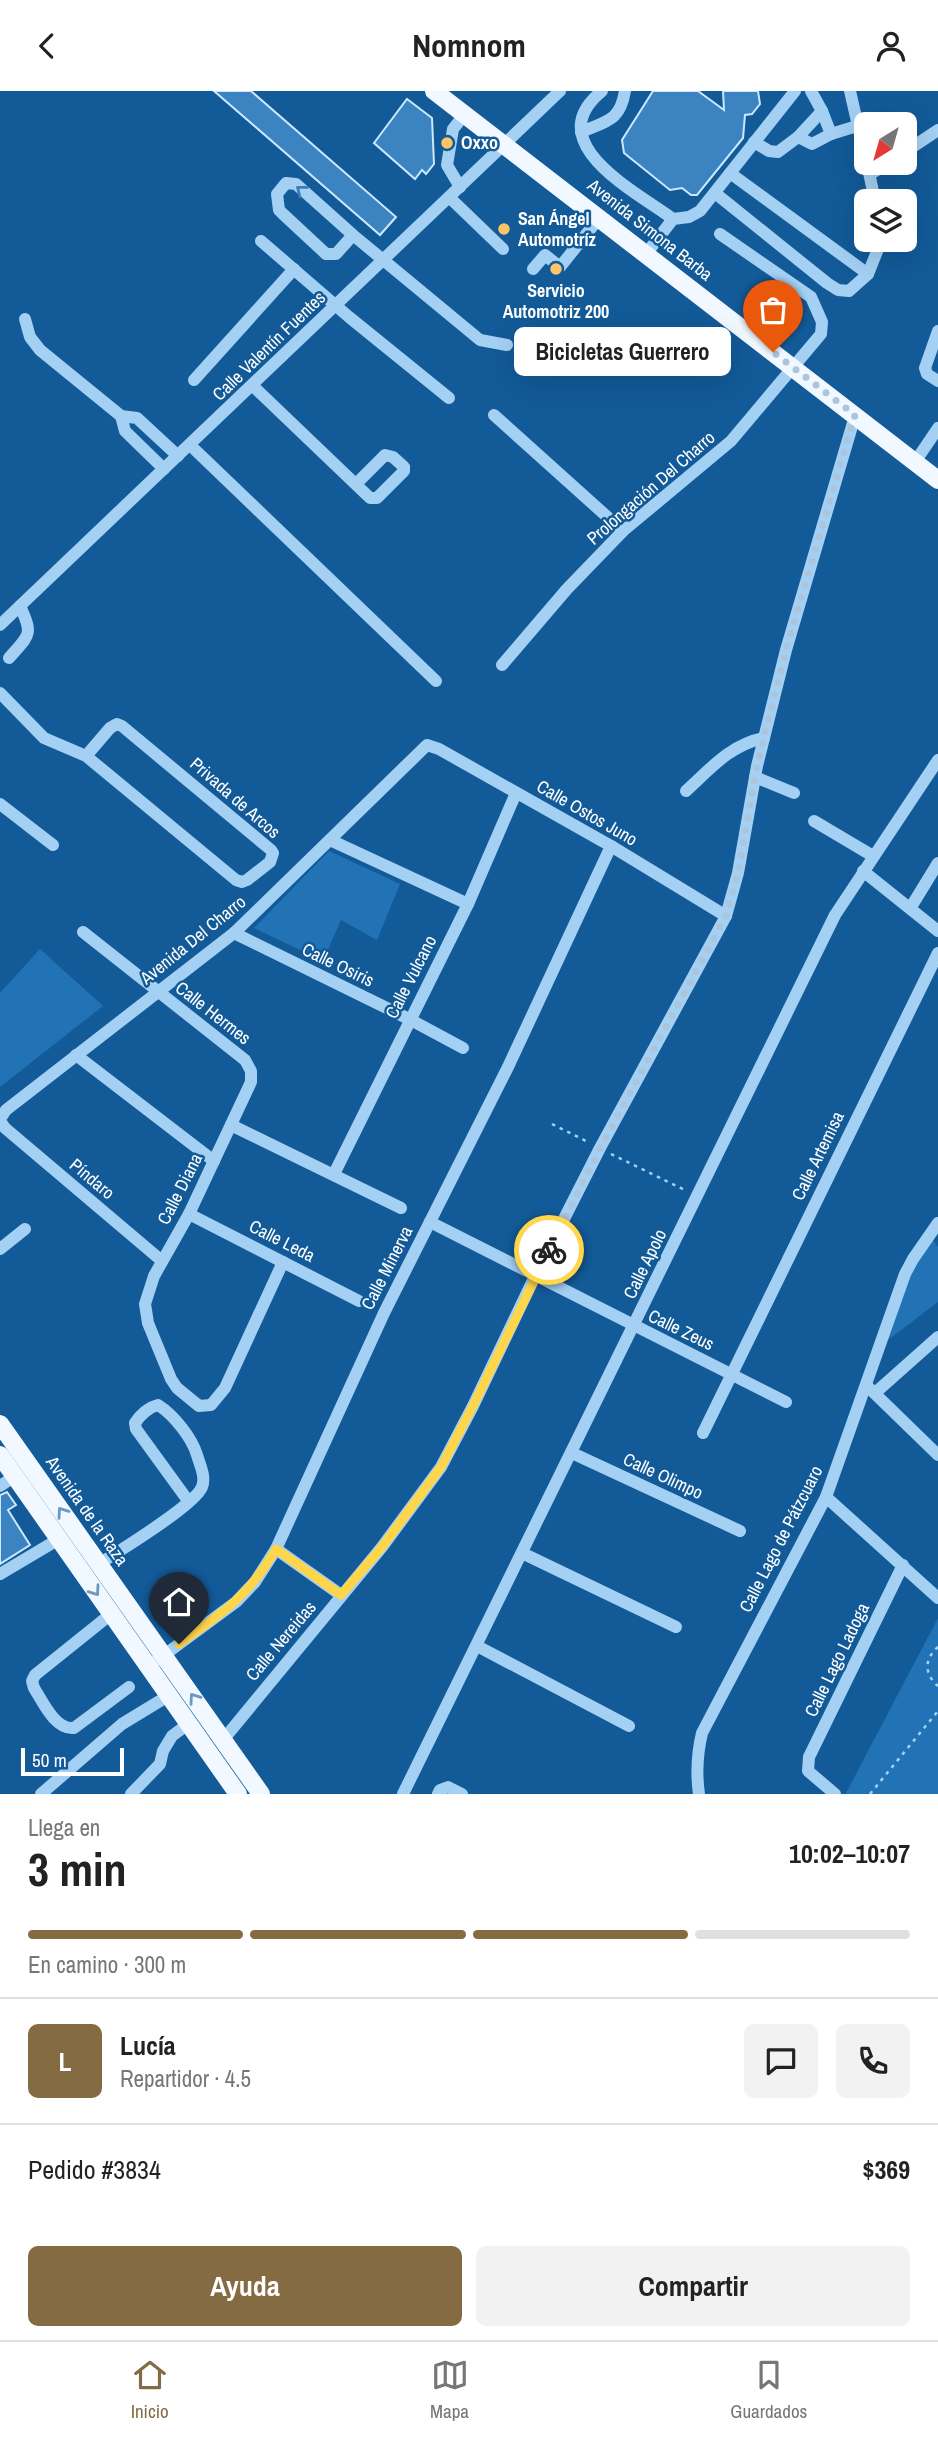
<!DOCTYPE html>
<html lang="es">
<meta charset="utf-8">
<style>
body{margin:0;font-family:"Archivo Narrow",sans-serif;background:#f2f2f2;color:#222;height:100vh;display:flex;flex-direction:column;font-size:26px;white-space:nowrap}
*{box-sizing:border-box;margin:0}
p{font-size:23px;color:#767676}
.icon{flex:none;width:38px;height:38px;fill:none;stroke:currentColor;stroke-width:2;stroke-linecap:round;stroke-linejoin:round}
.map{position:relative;height:1703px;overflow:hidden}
.sheet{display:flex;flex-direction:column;background:#fff;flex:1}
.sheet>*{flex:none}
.needle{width:46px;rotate:217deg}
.buttons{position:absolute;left:854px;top:21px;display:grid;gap:14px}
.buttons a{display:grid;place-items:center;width:63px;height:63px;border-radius:10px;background:#fff;box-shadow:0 7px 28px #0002;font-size:35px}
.scale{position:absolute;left:21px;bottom:18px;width:103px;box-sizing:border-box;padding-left:7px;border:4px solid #fff;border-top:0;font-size:19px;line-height:24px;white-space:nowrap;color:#fff;-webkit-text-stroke:5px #125a98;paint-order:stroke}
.pin{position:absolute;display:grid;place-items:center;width:60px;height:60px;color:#fff;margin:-72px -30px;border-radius:50% 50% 50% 0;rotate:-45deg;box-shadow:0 0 7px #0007}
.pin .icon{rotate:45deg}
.courier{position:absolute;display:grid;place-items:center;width:70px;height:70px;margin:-35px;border:5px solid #ffd54a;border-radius:50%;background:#fff;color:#222;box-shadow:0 2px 9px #0007}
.bubble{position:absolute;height:49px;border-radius:10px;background:#fff;box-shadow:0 7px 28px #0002;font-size:23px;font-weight:800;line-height:49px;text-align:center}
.headline em{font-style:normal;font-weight:800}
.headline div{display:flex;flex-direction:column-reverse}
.headline{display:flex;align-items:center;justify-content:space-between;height:119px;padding:0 28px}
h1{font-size:46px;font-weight:800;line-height:52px}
.bar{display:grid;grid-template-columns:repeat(4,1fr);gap:10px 7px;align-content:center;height:84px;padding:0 28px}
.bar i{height:9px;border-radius:5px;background:#e0e0e0}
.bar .selected{background:#856b41}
.bar p{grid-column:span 4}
.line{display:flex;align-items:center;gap:18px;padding:0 28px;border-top:2px solid #e0e0e0}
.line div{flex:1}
.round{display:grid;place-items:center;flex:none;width:74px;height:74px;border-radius:10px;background:#f2f2f2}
.button{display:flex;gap:14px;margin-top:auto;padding:14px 28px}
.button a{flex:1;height:80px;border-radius:10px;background:#856b41;color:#fff;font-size:28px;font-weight:800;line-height:80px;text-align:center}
.button a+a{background:#f2f2f2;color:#222}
header{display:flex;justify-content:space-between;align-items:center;height:91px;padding:0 28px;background:#fff;font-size:32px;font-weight:800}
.tabs{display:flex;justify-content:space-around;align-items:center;height:98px;border-top:2px solid #e0e0e0;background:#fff;font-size:19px;color:#767676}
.tabs a{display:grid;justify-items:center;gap:4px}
.tabs .selected{color:#856b41}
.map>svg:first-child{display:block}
</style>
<header><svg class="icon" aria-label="back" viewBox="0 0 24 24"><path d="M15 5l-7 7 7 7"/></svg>Nomnom<svg class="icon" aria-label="person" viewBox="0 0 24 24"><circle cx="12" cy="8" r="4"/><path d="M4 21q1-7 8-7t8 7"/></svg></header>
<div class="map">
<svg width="938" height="1703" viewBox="0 0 938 1703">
<rect width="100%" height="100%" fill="#125a98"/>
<g fill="#2173b6">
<path d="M329,760l71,33 -23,56 -36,-20 -18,41 -69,-33z"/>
<path d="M40,858l63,57 -103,81v-94z"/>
<path d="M933,1149l5,7v55l-50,38 24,-70z"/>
<path d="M938,1527v176h-90l-2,-1z"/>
</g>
<g fill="#3b84c1" stroke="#cce8fd" stroke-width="2">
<path d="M214,0h37l145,126 -16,18z"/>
<path d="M653,0h45l26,19 -1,-19h35l2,13 -8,10 -7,1 -2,23 -46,57h-6l-9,-7 -12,2 -46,-37 -2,-13z"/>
<path d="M407,8l25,19 2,46 -8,10 -4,-4 -7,9 -41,-36z"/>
<path d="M7,1401l9,13 -8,5 22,35 -30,19v-69z"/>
</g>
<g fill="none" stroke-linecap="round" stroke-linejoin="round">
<g stroke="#a4d0f3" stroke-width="2.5" stroke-dasharray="3.5 5" stroke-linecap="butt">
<path d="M552,1033l38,19"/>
<path d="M611,1063l76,37"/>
<path d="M938,1556c-14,12 -14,27 0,39"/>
<path d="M870,1703l68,-83"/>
</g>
<g stroke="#a4d0f3" stroke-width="12">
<path d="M602,0c-64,52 35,101 71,128"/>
<path d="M850,0l16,70"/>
<path d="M581,41c26,-11 39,-11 44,-41"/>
<path d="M831,43l26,-8"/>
<path d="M798,46l14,7 19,-10 -9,-23"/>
<path d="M754,51l15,9 9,1 20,-15 24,-26 -11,-20"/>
<path d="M905,61l33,-22"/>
<path d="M867,72l8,38"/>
<path d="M870,83l19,-11"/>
<path d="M460,96l-13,-22 6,-36 12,-15"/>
<path d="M715,102l112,90 11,7 11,1 19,-17 -138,-101"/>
<path d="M449,106l54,52"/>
<path d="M353,144l-17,19h-10l-43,-40 -4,-4 -2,-16 9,-11 10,1 57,51 127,105 27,5"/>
<path d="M261,150l88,76 100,81"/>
<path d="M646,163l27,-35 16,-2 11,-6 95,-120"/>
<path d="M533,178l12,-14 15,12 40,-50"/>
<path d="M868,183l10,-25v-9"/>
<path d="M25,228l5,18 10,13 81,66 16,2 41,38"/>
<path d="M938,240l-13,37 2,6 11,7"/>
<path d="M194,289l100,-111"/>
<path d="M253,295l117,112h7l27,-27v-4l-11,-10 -8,-2 -29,29"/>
<path d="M494,324l129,116"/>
<path d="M121,325l4,15 39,38"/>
<path d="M190,354l246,236"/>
<path d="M915,371l23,-34"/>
<path d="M0,534l560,-534"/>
<path d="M9,567c20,-23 25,-22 11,-52"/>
<path d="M502,574l65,-76 56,-58 108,-90 90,-107 1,-12 -11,-25 -91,-63"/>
<path d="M0,602l44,45 42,18 150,124 6,2 5,-2 23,-18 3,-9 -2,-3 -149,-124 -5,-2 -7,4 -24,28"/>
<path d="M755,686l39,16"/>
<path d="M686,700c25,-23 44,-46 78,-53"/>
<path d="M0,713l53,41"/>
<path d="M814,730l59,35"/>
<path d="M330,749l138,64"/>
<path d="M863,780l75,60"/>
<path d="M911,816l27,-44"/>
<path d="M83,841l162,128 6,11v11l-62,132 -35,62 -9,28 3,19 23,56 6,9 22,18 12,-1 14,-17 58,-126"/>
<path d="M234,842l175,86 54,29"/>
<path d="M76,964l138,106"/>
<path d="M0,1028l6,-9 228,-177 193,-188 12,4 172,97 115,70"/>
<path d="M0,1030l5,7 157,133"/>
<path d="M231,1034l170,83"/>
<path d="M334,1083l134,-270 48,-111"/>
<path d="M189,1123l170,87"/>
<path d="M430,1131l356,180"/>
<path d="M0,1158l25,-20"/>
<path d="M867,1295l71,69"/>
<path d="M875,1302l63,-56"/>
<path d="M703,1342l235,-480"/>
<path d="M572,1362l168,78"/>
<path d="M0,1395l15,-10"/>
<path d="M826,1406l112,101"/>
<path d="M276,1458l65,46"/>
<path d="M522,1462l154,74"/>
<path d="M99,1473c20,-13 96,-59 103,-77 4,-10 -2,-22 -5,-32 -5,-17 -23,-40 -39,-50 -9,2 -18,10 -23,18l1,6 53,73"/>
<path d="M0,1483l59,-35"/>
<path d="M111,1523l-76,61 -3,6 2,7c9,14 21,42 40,40l55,-41"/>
<path d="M477,1555l152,80"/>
<path d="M148,1576l88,-65 19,-20 21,-33 108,-236 124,-246 103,-221"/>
<path d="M223,1649l159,-193 59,-80 32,-61 62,-130 65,-128 126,-232 12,-43 19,-107 29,-116 69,-234"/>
<path d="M41,1703l81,-70 46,-28"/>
<path d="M131,1703l29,-30 3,-13 9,-15 16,-12"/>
<path d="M403,1703l432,-879 103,-155"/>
<path d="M438,1703l2,-4 8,-3 14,7"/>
<path d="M699,1703c-3,-21 -2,-40 3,-61l124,-236 79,-223 8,-15 25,-36"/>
<path d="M835,1703l-27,-23 1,-14 94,-192"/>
</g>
<g stroke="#f1f8ff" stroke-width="18">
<path d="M434,0l504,389"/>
<path d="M0,1333l261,370"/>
<path d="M0,1364l238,339"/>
</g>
</g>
<defs><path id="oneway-chevron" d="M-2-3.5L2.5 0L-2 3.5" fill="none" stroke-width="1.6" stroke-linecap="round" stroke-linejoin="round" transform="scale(1.75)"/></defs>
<use stroke="#3e7db3" href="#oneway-chevron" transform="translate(301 99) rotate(-142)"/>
<g stroke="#6b99c1">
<use href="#oneway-chevron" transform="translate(62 1421) rotate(-125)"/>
<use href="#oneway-chevron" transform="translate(95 1500) rotate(55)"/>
<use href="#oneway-chevron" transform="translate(194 1607) rotate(-125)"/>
</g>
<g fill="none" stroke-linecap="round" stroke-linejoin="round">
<path stroke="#acc5db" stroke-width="7" stroke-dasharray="0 12.6" d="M549,1159l51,-101 126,-233 12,-43 19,-107 29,-116 69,-235 -82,-63"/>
<path stroke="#ffd54a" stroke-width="9" d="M179,1553c44,-32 69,-47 97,-95l65,46 41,-48 59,-80 32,-61 76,-156"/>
</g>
<g fill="#ffc467" stroke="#125a98" stroke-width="2.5">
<circle cx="447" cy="52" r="7"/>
<circle cx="504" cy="138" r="7"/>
<circle cx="556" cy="178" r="7"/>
</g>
<g text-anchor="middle" stroke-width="5" stroke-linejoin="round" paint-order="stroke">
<g font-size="18" font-weight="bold" fill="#fff" stroke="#125a98" text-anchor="start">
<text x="461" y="58">Oxxo</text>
<text x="518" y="134">San Ángel<tspan x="518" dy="21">Automotríz</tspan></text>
<text x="556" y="206" text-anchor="middle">Servicio<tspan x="556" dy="21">Automotriz 200</tspan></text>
</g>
<g font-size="18" fill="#fff" stroke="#125a98">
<text transform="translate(650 139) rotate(38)" y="6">Avenida Simona Barba</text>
<text transform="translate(269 255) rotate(-44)" y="6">Calle Valentín Fuentes</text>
<text transform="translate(651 397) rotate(-41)" y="6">Prolongación Del Charro</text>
<text transform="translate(235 707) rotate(41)" y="6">Privada de Arcos</text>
<text transform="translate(587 722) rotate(30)" y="6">Calle Ostos Juno</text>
<text transform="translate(193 849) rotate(-39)" y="6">Avenida Del Charro</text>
<text transform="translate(338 874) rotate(26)" y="6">Calle Osiris</text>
<text transform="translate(411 886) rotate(-63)" y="6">Calle Vulcano</text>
<text transform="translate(213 922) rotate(38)" y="6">Calle Hermes</text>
<text transform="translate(818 1065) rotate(-64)" y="6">Calle Artemisa</text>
<text transform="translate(92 1088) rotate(40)" y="6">Píndaro</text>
<text transform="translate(180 1098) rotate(-63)" y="6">Calle Diana</text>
<text transform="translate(282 1150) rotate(27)" y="6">Calle Leda</text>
<text transform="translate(645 1173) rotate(-64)" y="6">Calle Apolo</text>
<text transform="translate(387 1177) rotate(-63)" y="6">Calle Minerva</text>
<text transform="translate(681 1239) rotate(26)" y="6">Calle Zeus</text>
<text transform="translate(663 1385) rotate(25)" y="6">Calle Olimpo</text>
<text transform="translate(87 1420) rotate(55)" y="6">Avenida de la Raza</text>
<text transform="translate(781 1448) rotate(-63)" y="6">Calle Lago de Pátzcuaro</text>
<text transform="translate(281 1550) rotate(-50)" y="6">Calle Nereidas</text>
<text transform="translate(837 1569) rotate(-64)" y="6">Calle Lago Ladoga</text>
</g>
</g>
</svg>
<div class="buttons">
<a><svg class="needle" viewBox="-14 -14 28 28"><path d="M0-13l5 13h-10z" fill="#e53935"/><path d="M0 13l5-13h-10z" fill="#767676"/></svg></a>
<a><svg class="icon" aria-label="layers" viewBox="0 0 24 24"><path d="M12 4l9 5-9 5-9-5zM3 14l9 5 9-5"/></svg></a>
</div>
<div class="scale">50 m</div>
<div class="pin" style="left:773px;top:261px;background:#ea580c"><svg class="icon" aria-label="bag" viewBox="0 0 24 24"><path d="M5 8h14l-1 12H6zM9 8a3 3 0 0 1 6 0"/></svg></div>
<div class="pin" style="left:179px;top:1553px;background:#1f2937"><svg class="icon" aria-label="home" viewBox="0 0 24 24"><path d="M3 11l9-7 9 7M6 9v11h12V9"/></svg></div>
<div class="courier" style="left:549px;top:1159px"><svg class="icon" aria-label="bike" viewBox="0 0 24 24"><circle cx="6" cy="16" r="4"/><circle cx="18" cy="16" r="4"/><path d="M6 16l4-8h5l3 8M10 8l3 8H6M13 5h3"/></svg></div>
<div class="bubble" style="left:514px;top:236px;width:217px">Bicicletas Guerrero</div>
</div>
<section class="sheet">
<div class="headline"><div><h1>3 min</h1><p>Llega en</p></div><em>10:02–10:07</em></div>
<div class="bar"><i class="selected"></i><i class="selected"></i><i class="selected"></i><i></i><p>En camino · 300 m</p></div>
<div class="line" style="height:126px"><b class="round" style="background:#856b41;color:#fff">L</b><div><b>Lucía</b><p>Repartidor · 4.5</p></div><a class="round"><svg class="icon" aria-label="chat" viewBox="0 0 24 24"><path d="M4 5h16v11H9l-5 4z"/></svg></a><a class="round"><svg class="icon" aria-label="phone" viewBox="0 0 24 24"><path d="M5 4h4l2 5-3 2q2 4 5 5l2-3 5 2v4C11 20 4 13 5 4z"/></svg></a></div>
<div class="line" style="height:91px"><div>Pedido #3834</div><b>$369</b></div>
<div class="button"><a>Ayuda</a><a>Compartir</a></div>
</section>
<nav class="tabs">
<a class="selected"><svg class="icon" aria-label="home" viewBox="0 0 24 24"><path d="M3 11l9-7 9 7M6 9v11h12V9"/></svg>Inicio</a>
<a><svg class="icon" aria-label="map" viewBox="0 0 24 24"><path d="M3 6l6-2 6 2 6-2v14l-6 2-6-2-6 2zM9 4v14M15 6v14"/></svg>Mapa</a>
<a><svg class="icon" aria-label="saved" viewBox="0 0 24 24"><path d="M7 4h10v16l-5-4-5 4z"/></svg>Guardados</a>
</nav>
